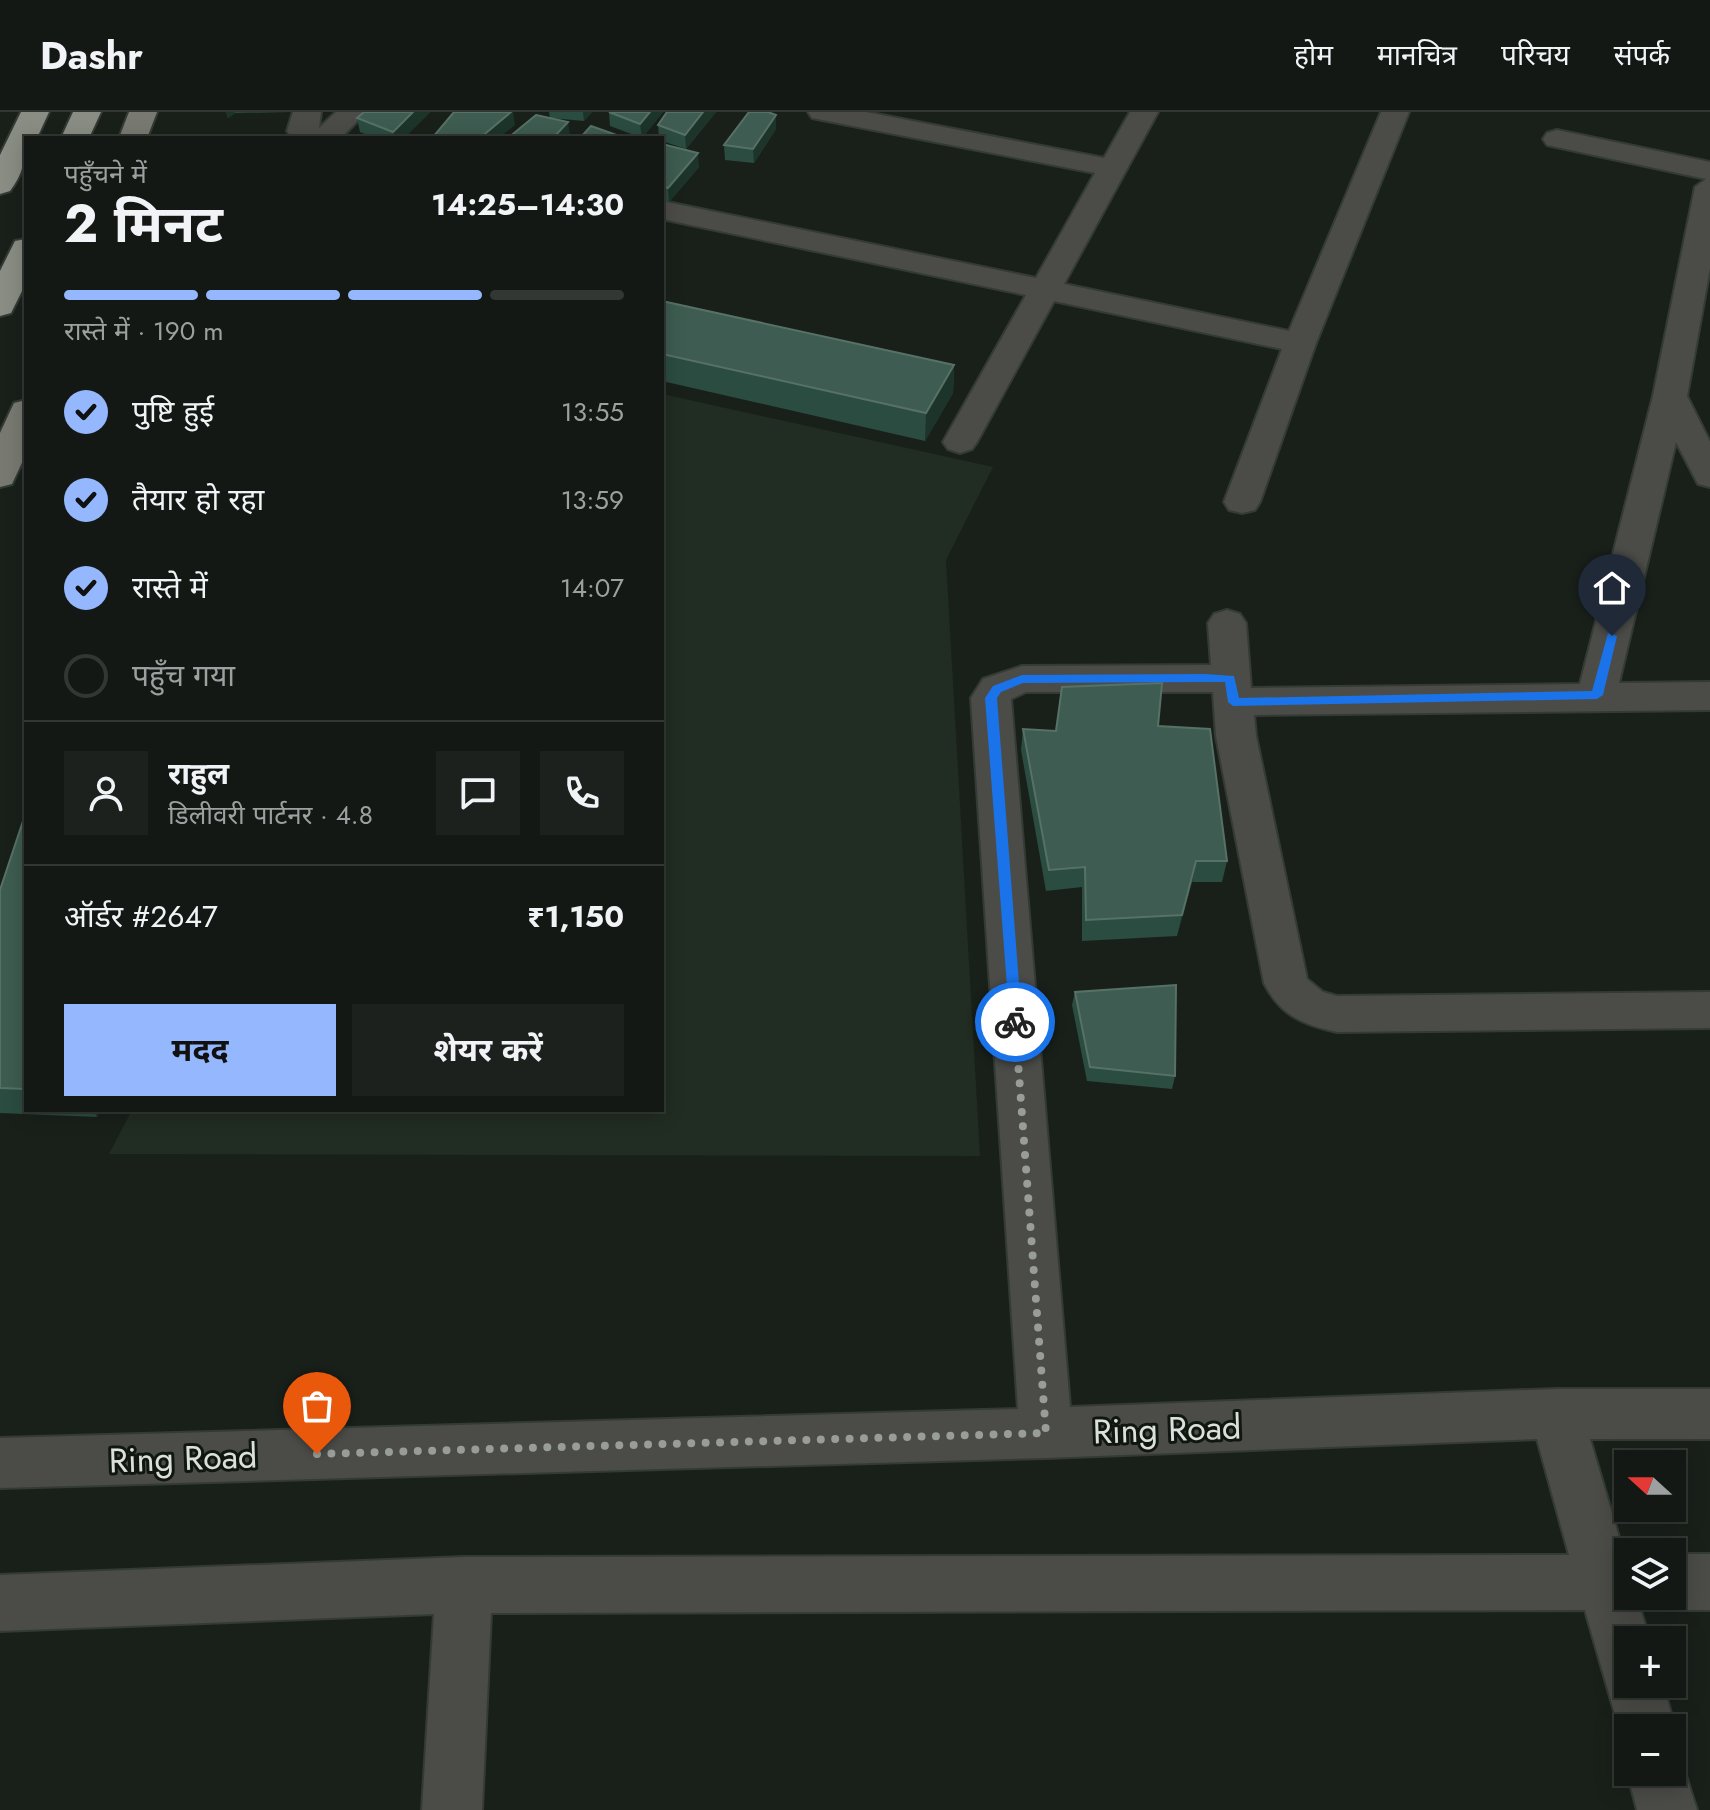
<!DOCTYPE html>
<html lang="hi">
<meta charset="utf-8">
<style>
body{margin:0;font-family:Jost,"Noto Sans Devanagari",sans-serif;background:#1c211d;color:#f1f3f6;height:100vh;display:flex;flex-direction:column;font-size:30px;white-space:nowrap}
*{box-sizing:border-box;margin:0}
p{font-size:26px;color:#9da0a0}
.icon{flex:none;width:44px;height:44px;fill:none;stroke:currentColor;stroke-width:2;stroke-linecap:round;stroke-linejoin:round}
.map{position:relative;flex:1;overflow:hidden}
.sheet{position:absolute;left:24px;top:24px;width:640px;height:976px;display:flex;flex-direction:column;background:#131814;border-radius:0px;box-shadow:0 4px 20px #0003,0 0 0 2px #323734}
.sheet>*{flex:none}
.needle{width:52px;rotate:291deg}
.buttons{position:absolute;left:1614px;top:1338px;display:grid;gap:16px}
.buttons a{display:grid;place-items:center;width:72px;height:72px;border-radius:0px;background:#131814;box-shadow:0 4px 20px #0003,0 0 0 2px #323734;font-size:40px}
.pin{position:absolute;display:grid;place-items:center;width:68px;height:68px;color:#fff;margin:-82px -34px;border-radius:50% 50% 50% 0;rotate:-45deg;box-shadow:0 0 8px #0007}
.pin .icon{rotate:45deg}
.courier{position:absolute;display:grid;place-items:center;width:80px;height:80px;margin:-40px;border:6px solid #1a73e8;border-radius:50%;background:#fff;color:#222;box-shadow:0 2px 10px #0007}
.overview em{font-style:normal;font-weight:700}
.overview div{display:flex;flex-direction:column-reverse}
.overview{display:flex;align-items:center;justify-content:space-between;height:136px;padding:0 40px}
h1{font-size:52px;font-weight:700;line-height:60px}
.bar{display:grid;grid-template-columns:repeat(4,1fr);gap:12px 8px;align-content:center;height:96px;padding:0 40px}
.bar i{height:10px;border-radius:6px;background:#323734}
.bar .current{background:#94b7fd}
.bar p{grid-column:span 4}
.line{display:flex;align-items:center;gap:20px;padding:0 40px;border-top:2px solid #323734}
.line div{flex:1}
.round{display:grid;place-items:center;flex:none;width:84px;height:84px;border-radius:0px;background:#1c211d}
ol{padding:0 40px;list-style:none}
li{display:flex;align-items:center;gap:24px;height:88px}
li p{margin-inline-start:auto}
li .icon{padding:8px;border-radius:50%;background:#94b7fd;color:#111;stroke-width:4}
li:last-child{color:#9da0a0}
li i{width:44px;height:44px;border:4px solid #323734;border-radius:50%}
.button{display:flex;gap:16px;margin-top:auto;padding:16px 40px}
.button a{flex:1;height:92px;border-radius:0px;background:#94b7fd;color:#111;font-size:32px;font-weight:700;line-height:92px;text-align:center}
.button a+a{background:#1c211d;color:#f1f3f6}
header{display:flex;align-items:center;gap:48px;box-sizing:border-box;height:112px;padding:0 40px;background:#131814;border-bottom:2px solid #323734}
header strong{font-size:38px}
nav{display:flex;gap:44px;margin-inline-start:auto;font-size:28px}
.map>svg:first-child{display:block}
</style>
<header>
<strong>Dashr</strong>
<nav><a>होम</a><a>मानचित्र</a><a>परिचय</a><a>संपर्क</a></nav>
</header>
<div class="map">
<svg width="1710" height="1698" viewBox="0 0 1710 1698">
<rect width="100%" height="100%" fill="#19201a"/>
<path fill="#212c22" d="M662,282l331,73 -47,93 34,596 -871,-2 23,-44h530z"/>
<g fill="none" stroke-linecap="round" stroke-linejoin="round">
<g stroke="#343b35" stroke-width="4">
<g id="minor">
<path d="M293,0h28l-2,16 17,-16h30l-25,26 -50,-1 -4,-6z"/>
<path d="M808,0h58l238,46 26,-46h28l-94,172 225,47 92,-219h28l-93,231 -56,159 -5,8 -13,3 -13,-3 -5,-8 58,-153 -228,-48 -77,141 -5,7 -12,4 -12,-4 -5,-7 83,-147 -364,-76v-18l374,77 59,-105 -273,-53 -10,-2z"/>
<path d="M1557,18l153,32v106l-23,128 23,46v45l-12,-3 -22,-42 -57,241 91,-1v28l-456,5 2,21 51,243 16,13 14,4 373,-4v36l-373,4c-34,-7 -57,-17 -73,-49l-48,-247 -3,-44h-187l-15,7 59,708 486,-18h154v50h-120l34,115h4v42h22l-11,9 11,35h-22v44h35l12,44 -3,7v-7h-44l-3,21 -40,-139 -1094,3 -9,197h-60l12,-196 -434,17v-56l464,-18 1105,-2 -32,-116 -491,19 -1046,30v-50l1018,-29 -47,-711 12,-19 39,-13 189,-1 -3,-42 6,-9 13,-4 13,4 6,9 5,65 329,-4 73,-288 42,-209 11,-8 -159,-34 -4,-6 4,-6z"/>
<path d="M1672,1442h38v56h-38l-20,-8 -2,-6h22z"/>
<path d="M1672,1637l6,2 19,59h-60l-10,-38 1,-1 44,1z"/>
</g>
</g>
<g stroke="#343b35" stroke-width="4">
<g id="major">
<path d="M129,0h28l-10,26h-28z"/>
<path d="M26,288v54l-14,30 -12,3v-54l14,-30z"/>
</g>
</g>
<g stroke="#343b35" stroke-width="4">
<g id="highway">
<path d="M21,0h28l-12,26h-11c0,21 -3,36 -16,53l-10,3v-39z"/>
<path d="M73,0h28l-12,26h-28z"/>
<path d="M26,127v44l-15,30 -11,3v-45l15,-30z"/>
</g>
</g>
<use href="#minor" fill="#4b4c48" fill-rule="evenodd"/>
<use href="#major" fill="#787a72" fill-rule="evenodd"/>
<use href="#highway" fill="#898d83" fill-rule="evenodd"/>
</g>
<g fill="#2b4c41">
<path d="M226,0h64l-55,1 -7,5z"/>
<path d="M364,0h66l-26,26h-29l-15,-6 -3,-14z"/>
<path d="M549,0h43l-8,9 -34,-3z"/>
<path d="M609,0h54l-21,26 -32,-12z"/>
<path d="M667,0h49l-30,37 -24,-8v-3h-3l-1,-13z"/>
<path d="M776,3v14l-22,34 -29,-3 -1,-15z"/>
<path d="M662,32l37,23 -30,35 -7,-2z"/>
<path d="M662,189l292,64 -1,28 -28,48 -263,-60z"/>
<path d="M1158,614l69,135 -5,21h-30l-15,54 -95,5v-54l-36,4 -25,-141 2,-21 33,2z"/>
<path d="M26,700v298h73l-2,7 -97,-4v-223z"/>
<path d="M1075,880l100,84 -3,13 -85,-8 -15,-76z"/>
</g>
<g fill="#1c342a">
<path d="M226,0h9v1l-7,5z"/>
<path d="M413,0h17l-26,26h-10l-1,-6z"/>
<path d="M511,0h2l2,13 -16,13h-19z"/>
<path d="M583,0h9l-8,9z"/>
<path d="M650,0h13l-21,26 -2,-14z"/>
<path d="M703,0h13l-30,37 -1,-14z"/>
<path d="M776,3v14l-22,34 -1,-14z"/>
<path d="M568,10l2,14 -2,2h-15z"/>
<path d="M698,41l1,14 -30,35 -1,-14z"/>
<path d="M954,253l-1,28 -28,48 1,-28z"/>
<path d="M1196,749l-4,21 -15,54 5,-21z"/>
<path d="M93,998h6l-2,7z"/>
</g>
<g fill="#3e5c51" stroke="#577167" stroke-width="2">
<path d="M364,0h49l-20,20 -36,-14z"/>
<path d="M454,0h57l-31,26h-39l-8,-1z"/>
<path d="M609,0h41l-10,12z"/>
<path d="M667,0h36l-18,23 -27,-10z"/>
<path d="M749,0h19l8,3 -23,34 -29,-4z"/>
<path d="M536,3l32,7 -15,16h-45z"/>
<path d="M591,14l34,12h-45z"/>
<path d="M662,32l36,9 -30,35 -6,-2z"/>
<path d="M662,189l292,64 -28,48 -264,-59z"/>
<path d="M1162,571l-4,43 52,3 17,132h-31l-14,54 -96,5 -1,-53 -36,3 -26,-141 33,2 6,-44z"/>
<path d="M26,700v277l-26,-1v-198z"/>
<path d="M1176,873l-1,91 -85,-9 -15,-75z"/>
</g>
<path fill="#1a73e8" d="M1608,521l9,3 -14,59 -6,4 -364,7 -5,-4 -3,-20h-20l-182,1 -22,9 -4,6 25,324 -2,4h-10l-25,-328 8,-12 29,-11 183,-1 29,2 5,22 353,-7z"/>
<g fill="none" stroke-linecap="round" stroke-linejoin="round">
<path stroke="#989d98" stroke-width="8" stroke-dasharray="0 14.4" d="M317,1342l729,-21 -31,-411"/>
</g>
<g text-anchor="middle" stroke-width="6" stroke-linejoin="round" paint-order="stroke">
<g font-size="34" fill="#dce0dc" stroke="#101711">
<text transform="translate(1167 1317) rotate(-2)" y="12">Ring Road</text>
<text transform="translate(183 1346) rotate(-2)" y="12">Ring Road</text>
</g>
</g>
</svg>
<div class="buttons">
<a><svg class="needle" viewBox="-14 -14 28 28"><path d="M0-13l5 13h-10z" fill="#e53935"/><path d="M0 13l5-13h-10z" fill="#9da0a0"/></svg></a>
<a><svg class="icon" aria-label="layers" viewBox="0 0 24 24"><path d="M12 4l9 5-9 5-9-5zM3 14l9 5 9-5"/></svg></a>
<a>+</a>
<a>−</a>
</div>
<div class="pin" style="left:317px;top:1342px;background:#ea580c"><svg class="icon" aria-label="bag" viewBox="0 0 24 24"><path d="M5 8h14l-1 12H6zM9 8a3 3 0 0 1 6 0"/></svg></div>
<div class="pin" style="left:1612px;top:524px;background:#1f2937"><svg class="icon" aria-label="home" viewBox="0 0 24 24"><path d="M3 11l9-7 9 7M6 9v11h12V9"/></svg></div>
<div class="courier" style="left:1015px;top:910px"><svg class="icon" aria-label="bike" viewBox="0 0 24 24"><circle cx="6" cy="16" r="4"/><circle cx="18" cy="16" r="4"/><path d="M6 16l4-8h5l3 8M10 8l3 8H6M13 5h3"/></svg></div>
<section class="sheet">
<div class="overview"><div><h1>2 मिनट</h1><p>पहुँचने में</p></div><em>14:25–14:30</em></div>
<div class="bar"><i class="current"></i><i class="current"></i><i class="current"></i><i></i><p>रास्ते में · 190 m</p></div>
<ol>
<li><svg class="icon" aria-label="check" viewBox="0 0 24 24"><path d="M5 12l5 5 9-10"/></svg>पुष्टि हुई<p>13:55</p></li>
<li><svg class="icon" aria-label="check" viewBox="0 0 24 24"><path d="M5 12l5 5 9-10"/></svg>तैयार हो रहा<p>13:59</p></li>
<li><svg class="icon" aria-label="check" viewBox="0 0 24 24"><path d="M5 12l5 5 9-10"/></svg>रास्ते में<p>14:07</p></li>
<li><i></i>पहुँच गया</li>
</ol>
<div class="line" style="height:144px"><a class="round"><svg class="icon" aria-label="person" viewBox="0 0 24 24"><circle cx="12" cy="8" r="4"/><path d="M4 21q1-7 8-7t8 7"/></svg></a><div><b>राहुल</b><p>डिलीवरी पार्टनर · 4.8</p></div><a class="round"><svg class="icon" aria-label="chat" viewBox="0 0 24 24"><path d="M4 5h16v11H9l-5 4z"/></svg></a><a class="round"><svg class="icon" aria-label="phone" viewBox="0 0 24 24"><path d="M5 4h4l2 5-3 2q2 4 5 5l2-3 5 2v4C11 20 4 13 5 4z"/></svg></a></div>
<div class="line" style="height:104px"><div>ऑर्डर #2647</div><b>₹1,150</b></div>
<div class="button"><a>मदद</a><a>शेयर करें</a></div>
</section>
</div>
